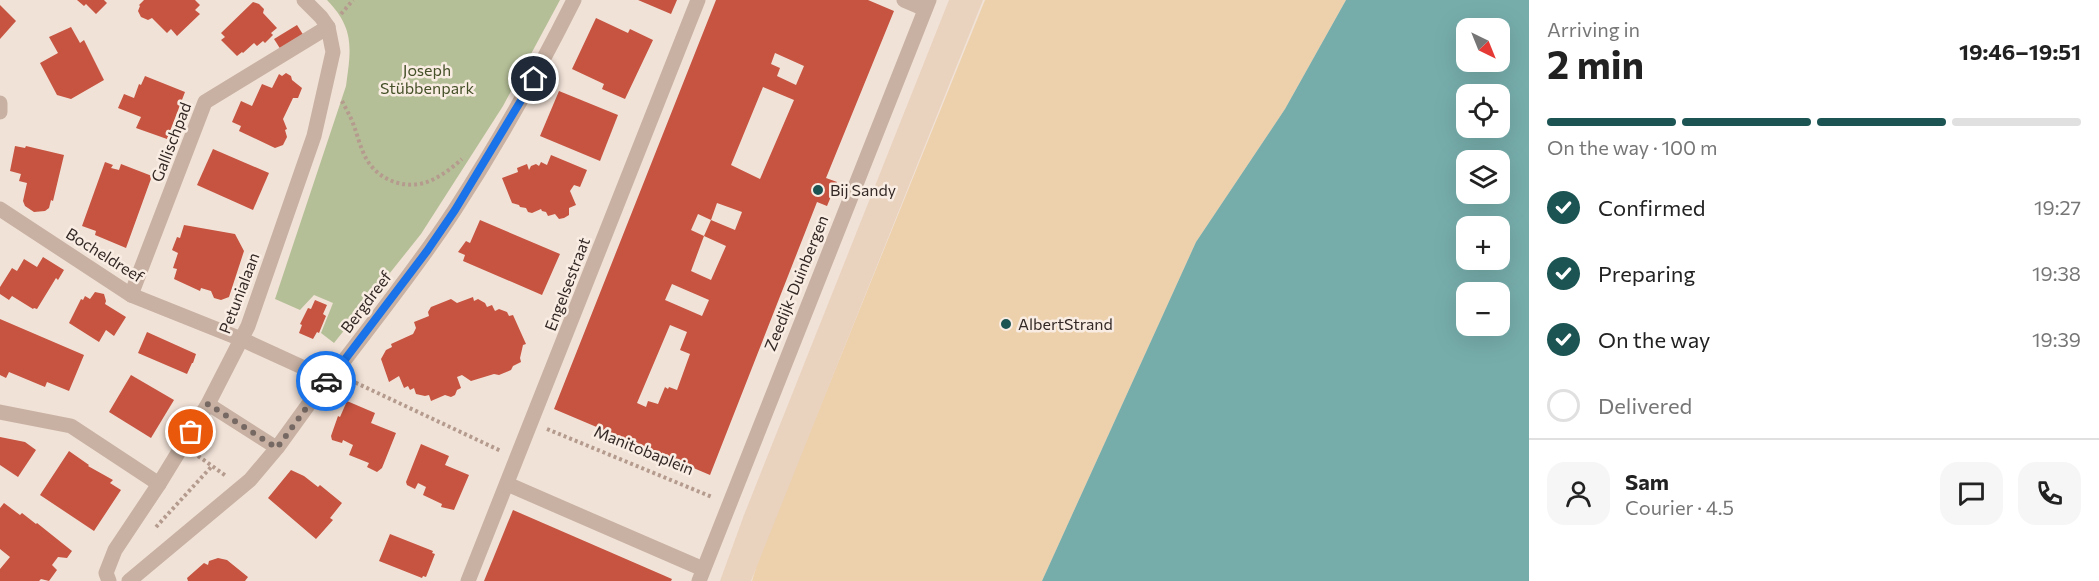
<!DOCTYPE html>
<meta charset="utf-8">
<style>
body{margin:0;font-family:Commissioner,sans-serif;background:#f6f6f6;color:#222;height:100vh;display:flex;flex-direction:column;font-size:22px;white-space:nowrap}
*{box-sizing:border-box;margin:0}
p{font-size:20px;color:#767676}
.icon{flex:none;width:33px;height:33px;fill:none;stroke:currentColor;stroke-width:2;stroke-linecap:round;stroke-linejoin:round}
.map{position:relative;flex:1;overflow:hidden}
.sheet{display:flex;flex-direction:column;background:#fff;width:570px}
.sheet>*{flex:none}
.needle{width:39px;rotate:137deg}
.tools{position:absolute;left:1456px;top:18px;display:grid;gap:12px}
.tools a{display:grid;place-items:center;width:54px;height:54px;border-radius:12px;background:#fff;box-shadow:0 6px 24px #0002;font-size:30px}
.pin{position:absolute;display:grid;place-items:center;width:51px;height:51px;color:#fff;margin:-26px;border:3px solid #fff;border-radius:50%;box-shadow:0 2px 6px #0007}
.courier{position:absolute;display:grid;place-items:center;width:60px;height:60px;margin:-30px;border:4px solid #1a73e8;border-radius:50%;background:#fff;color:#222;box-shadow:0 2px 8px #0007}
.overview em{font-style:normal;font-weight:700}
.overview div{display:flex;flex-direction:column-reverse}
.overview{display:flex;align-items:center;justify-content:space-between;height:102px;padding:0 18px}
h1{font-size:39px;font-weight:700;line-height:45px}
.bar{display:grid;grid-template-columns:repeat(4,1fr);gap:9px 6px;align-content:center;height:72px;padding:0 18px}
.bar i{height:8px;border-radius:4px;background:#e0e0e0}
.bar .current{background:#1b5453}
.bar p{grid-column:span 4}
.line{display:flex;align-items:center;gap:15px;padding:0 18px;border-top:2px solid #e0e0e0}
.line div{flex:1}
.round{display:grid;place-items:center;flex:none;width:63px;height:63px;border-radius:18px;background:#f6f6f6}
ol{padding:0 18px;list-style:none}
li{display:flex;align-items:center;gap:18px;height:66px}
li p{margin-inline-start:auto}
li .icon{padding:6px;border-radius:50%;background:#1b5453;color:#fff;stroke-width:4}
li:last-child{color:#767676}
li i{width:33px;height:33px;border:3px solid #e0e0e0;border-radius:50%}
main{display:flex;flex:1;min-height:0}
.map>svg:first-child{display:block}
</style>
<main>
<div class="map">
<svg width="1529" height="581" viewBox="0 0 1529 581">
<rect width="100%" height="100%" fill="#f1e2d7"/>
<path fill="#b5bf97" d="M327,0h233l-57,106 -82,128 -87,109 -13,-10 12,-30 -19,-8 -14,15 -25,-11 71,-213c5,-37 9,-57 -19,-86z"/>
<path fill="#edd1ac" d="M985,0h361l-61,109 -89,133 -154,339h-290l7,-23z"/>
<path fill="#e9d2be" d="M949,0h34l-232,581h-31l24,-66z"/>
<path fill="#76adab" fill-rule="evenodd" d="M1346,0h183v581h-487l154,-339 89,-133zM1467,28h33v34h-33zM1467,94h33v34h-33zM1467,160h33v34h-33zM1467,226h33v34h-33zM1467,292h33v34h-33z"/>
<g fill="#c65440" fill-rule="evenodd">
<path d="M77,0h27l3,3 -11,11 -10,-10 -2,2z"/>
<path d="M144,0h51l5,5 -5,5 5,4 -23,22 -6,-7 -4,4 -15,-15 -4,2 -7,-3 -3,-6 2,-5 -1,-1z"/>
<path d="M638,0h39l-6,14z"/>
<path d="M716,0h152l26,11 -68,167 11,4 -10,24 -10,-4 -107,273 -156,-66zM775,53l29,13 -8,19 -19,-9 3,-8 -9,-4zM763,87l31,13 -34,79 -29,-14zM717,203l25,9 -7,18 -24,-10zM698,214l13,6 -7,16 -13,-6zM704,236l22,10 -15,34 -20,-9zM672,284l37,16 -7,16 -37,-16zM670,325l17,7 -7,18 10,4 -13,36 -8,-3 -1,2 -3,-2 -7,17 -10,-3 -2,6 -9,-4z"/>
<path d="M253,2l6,2 5,5 -1,4 14,15 -6,5 2,2 -8,8 -2,-2 -6,5 -3,-3 -11,10 -1,-1 -5,4 -16,-16 4,-3 -4,-4z"/>
<path d="M0,5l16,16 -16,18z"/>
<path d="M596,18l32,15 2,-4 23,11 -28,59 -23,-10 2,-5 -32,-15z"/>
<path d="M297,25l7,11 -23,14 -7,-11z"/>
<path d="M71,27l9,16 4,-3 20,40 -33,19 -14,-4 -17,-32 18,-10 -9,-16z"/>
<path d="M286,73l5,3 1,4 10,8 -4,10h-5l-10,21 4,10 -2,1 2,7 -4,8 -8,3 -36,-17 2,-5 -9,-4 9,-21 11,5 10,-22 10,4 7,-14 3,2z"/>
<path d="M145,76l40,16 -18,47 -31,-11 5,-11 -23,-9 6,-14 10,4 5,-14 2,1z"/>
<path d="M559,91l59,24 -18,46 -60,-25z"/>
<path d="M15,146l10,2 1,-2 38,9 -11,46 -2,-1 -2,8 -4,3 -11,1 -9,-6 -2,-5 4,-18 -8,-2 2,-7 -11,-3z"/>
<path d="M213,149l56,24 -16,37 -56,-25z"/>
<path d="M551,155l36,15 -7,17 -6,-2 -4,6 6,14 -7,3v7l-5,3 -5,1 -4,-5 -7,2 -2,-4 -4,-1 -1,-2 -9,4 -4,-1 -2,-4 -6,-1 -1,-2 -7,-2 -10,-25 16,-6 -1,-4 10,-4 2,6 2,-4 5,-2 3,2 2,-4 6,3z"/>
<path d="M105,162l8,3 -2,3 8,2 2,-6 31,12 -26,72 -31,-13 1,-4 -14,-5z"/>
<path d="M480,220l80,34 -18,41 -79,-34 2,-6 -7,-3 8,-11 4,2z"/>
<path d="M184,225l51,9 9,17 -15,46 -8,3 -7,-2 -3,-7 -10,-3 -1,3 -26,-12 3,-10 -4,-1 5,-15 -6,-3 5,-13 3,1z"/>
<path d="M43,257l21,13 -6,10 -2,-2 -19,31 -3,-1 -1,1 -21,-13 -3,4 -9,-6v-7l12,-19 5,3 7,-12 13,8z"/>
<path d="M95,292l9,2 2,7 -1,3 21,13 -12,19 -8,-6 -7,12 -30,-19 12,-24 2,1 2,-4 5,3z"/>
<path d="M473,297l1,4 4,-2 7,4 2,4 5,-2 3,6 4,-2 8,3 2,4 4,-1 13,29 -3,1 -3,13 1,4 -8,4 -2,4 -12,5 -5,-1 -23,7 -9,-6 -5,2 4,11 -4,2 -2,5 -4,2 -6,-2 -14,6 -2,-6 -4,1 -9,-2 -2,-6 -4,2 -2,-4 -4,2 -5,-12 -10,6 -8,-23 5,-9 6,-3 -1,-3 22,-10 3,-6 -2,-6 15,-6 -1,-4 3,-5 20,-8 6,4z"/>
<path d="M315,300l12,5 -4,9 3,2 -7,17 -2,-1 -4,7 -14,-6 3,-8 -2,-1 8,-16 3,1z"/>
<path d="M0,319l84,36 -15,36 -22,-9 -2,5 -36,-15 -3,6 -6,-3z"/>
<path d="M147,332l49,22 -3,9h-1l-5,11 -49,-21z"/>
<path d="M131,375l43,25 -23,38 -42,-26z"/>
<path d="M347,401l28,12 -4,10 25,10 -14,35 -5,4 -10,-5 2,-4 -20,-8 4,-10 -10,-5 -1,3 -10,-3 -1,-4 7,-20 2,1z"/>
<path d="M0,437l25,5 11,8 -18,27 -18,-12z"/>
<path d="M421,444l28,12 -4,9 24,10 -15,35 -13,-3 1,-3 -19,-9 3,-8 -8,-4 -3,6 -8,-4 -1,-3z"/>
<path d="M69,451l20,14 -1,1 25,14 -3,3 11,7 -27,41 -54,-36z"/>
<path d="M291,470l13,6 14,11 2,-2 22,18 -12,15 3,2 -17,19 -48,-41z"/>
<path d="M4,503l16,12 2,-2 14,11 1,-1 35,28 -5,7 -9,-1 -6,8 5,5 -8,11 -8,-2 -2,2h-39v-12l10,-12 -10,-8v-41z"/>
<path d="M513,510l159,69 -1,2h-187z"/>
<path d="M390,534l43,17 -1,2 3,1 -9,23 -3,-1 -1,2 -43,-17z"/>
<path d="M218,558l9,2 21,17 -3,4h-57l-1,-3 17,-15 4,2 1,-4z"/>
</g>
<g fill="none" stroke-linecap="round" stroke-linejoin="round">
<g stroke="#b49b8e" stroke-width="4" stroke-dasharray="3 3" stroke-linecap="butt">
<path d="M341,14l12,-14"/>
<path d="M342,101c4,8 9,16 12,25 4,11 7,24 13,34 13,22 42,31 65,20 11,-5 21,-13 30,-21"/>
<path d="M350,380l151,71"/>
<path d="M547,429l165,68"/>
<path d="M198,456l28,20"/>
<path d="M156,527l56,-61"/>
</g>
<path stroke="#c8b1a3" stroke-width="14" d="M208,404l69,44"/>
<g stroke="#c8b1a3" stroke-width="15">
<path d="M904,0l21,9"/>
<path d="M0,103v9"/>
<path d="M0,209l131,86 110,44 72,33 12,11"/>
<path d="M131,295l74,-193 123,-75"/>
<path d="M0,412l71,14 88,58"/>
<path d="M507,484l196,85"/>
<path d="M109,581l-3,-8 9,-23 44,-66 49,-80 40,-78 66,-190 19,-84 -5,-25 -7,-10 -17,-17"/>
<path d="M129,581l121,-101 27,-32 55,-76 11,-10c38,-50 77,-99 111,-151 44,-68 84,-139 120,-211"/>
<path d="M468,581l230,-581"/>
<path d="M699,581l230,-581"/>
</g>
</g>
<g fill="none" stroke-linecap="round" stroke-linejoin="round">
<path stroke="#766963" stroke-width="6" stroke-dasharray="0 10.8" d="M191,432l17,-28 69,44 49,-67"/>
<path stroke="#1a73e8" stroke-width="8" d="M326,381l17,-19 84,-111 28,-41 79,-131"/>
</g>
<g fill="#1b5453" stroke="#f9ede3" stroke-width="2">
<circle cx="818" cy="190" r="6"/>
<circle cx="1006" cy="324" r="6"/>
</g>
<g text-anchor="middle" stroke-width="5" stroke-linejoin="round" paint-order="stroke">
<g font-size="16" fill="#465129" stroke="#f9ede3">
<text x="427" y="76">Joseph<tspan x="427" dy="18">Stübbenpark</tspan></text>
</g>
<g font-size="16" fill="#332825" stroke="#f9ede3">
<text transform="translate(171 142) rotate(-69)" y="6">Gallischpad</text>
<text transform="translate(105 255) rotate(32)" y="6">Bocheldreef</text>
<text transform="translate(796 283) rotate(-68)" y="6">Zeedijk-Duinbergen</text>
<text transform="translate(567 284) rotate(-69)" y="6">Engelsestraat</text>
<text transform="translate(239 293) rotate(-69)" y="6">Petunialaan</text>
<text transform="translate(366 302) rotate(-53)" y="6">Bergdreef</text>
<text transform="translate(644 450) rotate(22)" y="6">Manitobaplein</text>
</g>
<g font-size="16" fill="#332825" stroke="#f9ede3" text-anchor="start">
<text x="830" y="196">Bij Sandy</text>
<text x="1018" y="330">AlbertStrand</text>
</g>
</g>
</svg>
<div class="tools">
<a><svg class="needle" viewBox="-14 -14 28 28"><path d="M0-13l5 13h-10z" fill="#e53935"/><path d="M0 13l5-13h-10z" fill="#767676"/></svg></a>
<a><svg class="icon" aria-label="locate" viewBox="0 0 24 24"><circle cx="12" cy="12" r="6"/><path d="M12 2v4M12 18v4M2 12h4M18 12h4"/></svg></a>
<a><svg class="icon" aria-label="layers" viewBox="0 0 24 24"><path d="M12 4l9 5-9 5-9-5zM3 14l9 5 9-5"/></svg></a>
<a>+</a>
<a>−</a>
</div>
<div class="pin" style="left:191px;top:432px;background:#ea580c"><svg class="icon" aria-label="bag" viewBox="0 0 24 24"><path d="M5 8h14l-1 12H6zM9 8a3 3 0 0 1 6 0"/></svg></div>
<div class="pin" style="left:534px;top:79px;background:#1f2937"><svg class="icon" aria-label="home" viewBox="0 0 24 24"><path d="M3 11l9-7 9 7M6 9v11h12V9"/></svg></div>
<div class="courier" style="left:326px;top:381px"><svg class="icon" aria-label="car" viewBox="0 0 24 24"><path d="M5 17H2v-5l4-1 3-4h7l3 4 3 1v5h-3M9 17h6M6 11h13"/><circle cx="7" cy="17" r="2"/><circle cx="17" cy="17" r="2"/></svg></div>
</div>
<section class="sheet">
<div class="overview"><div><h1>2 min</h1><p>Arriving in</p></div><em>19:46–19:51</em></div>
<div class="bar"><i class="current"></i><i class="current"></i><i class="current"></i><i></i><p>On the way · 100 m</p></div>
<ol>
<li><svg class="icon" aria-label="check" viewBox="0 0 24 24"><path d="M5 12l5 5 9-10"/></svg>Confirmed<p>19:27</p></li>
<li><svg class="icon" aria-label="check" viewBox="0 0 24 24"><path d="M5 12l5 5 9-10"/></svg>Preparing<p>19:38</p></li>
<li><svg class="icon" aria-label="check" viewBox="0 0 24 24"><path d="M5 12l5 5 9-10"/></svg>On the way<p>19:39</p></li>
<li><i></i>Delivered</li>
</ol>
<div class="line" style="height:108px"><a class="round"><svg class="icon" aria-label="person" viewBox="0 0 24 24"><circle cx="12" cy="8" r="4"/><path d="M4 21q1-7 8-7t8 7"/></svg></a><div><b>Sam</b><p>Courier · 4.5</p></div><a class="round"><svg class="icon" aria-label="chat" viewBox="0 0 24 24"><path d="M4 5h16v11H9l-5 4z"/></svg></a><a class="round"><svg class="icon" aria-label="phone" viewBox="0 0 24 24"><path d="M5 4h4l2 5-3 2q2 4 5 5l2-3 5 2v4C11 20 4 13 5 4z"/></svg></a></div>
</section>
</main>
